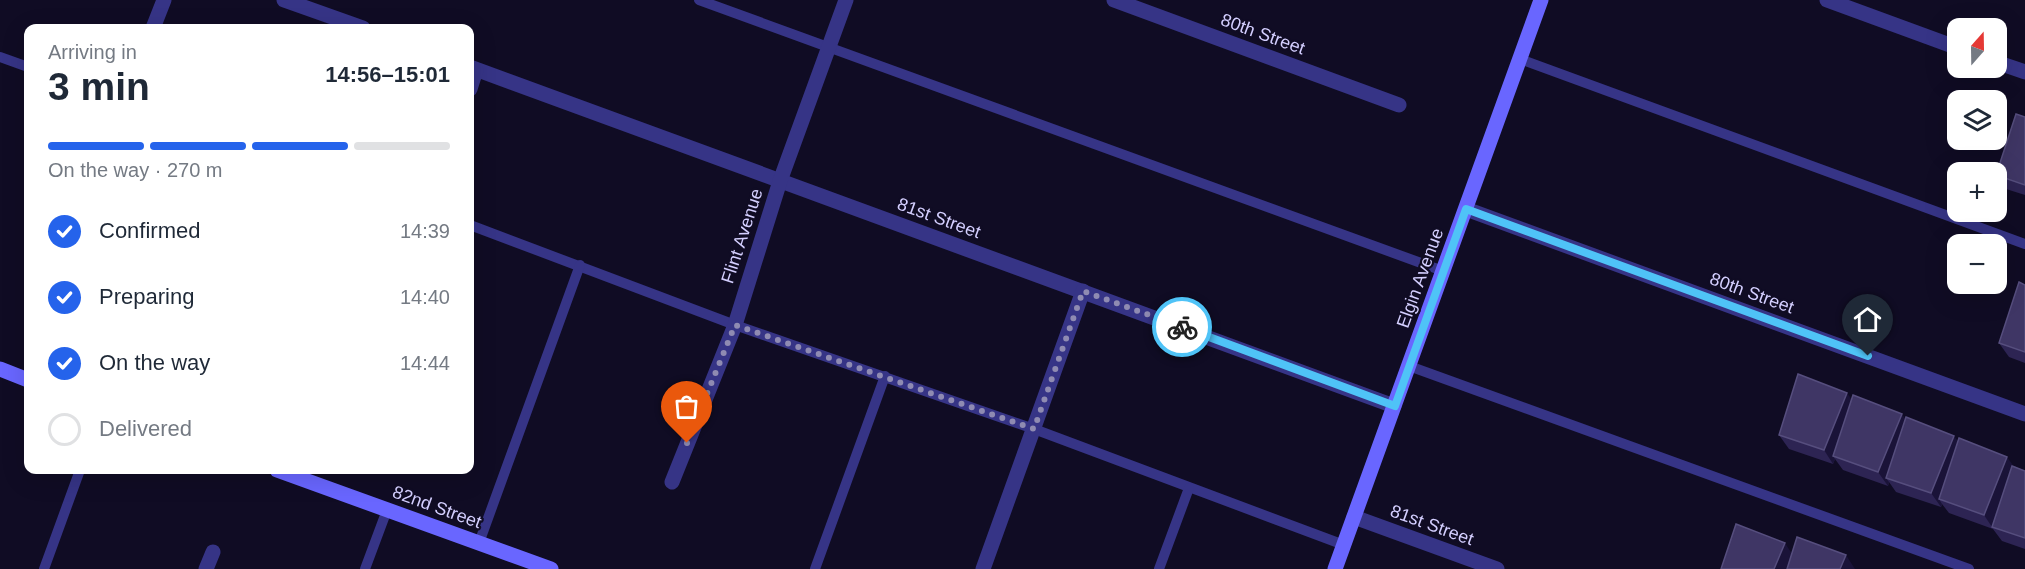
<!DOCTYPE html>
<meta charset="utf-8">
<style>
body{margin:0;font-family:Arial,sans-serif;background:#f6f6f7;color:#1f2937;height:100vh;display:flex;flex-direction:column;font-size:22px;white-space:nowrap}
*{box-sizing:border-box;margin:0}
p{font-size:20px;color:#747a83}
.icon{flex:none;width:33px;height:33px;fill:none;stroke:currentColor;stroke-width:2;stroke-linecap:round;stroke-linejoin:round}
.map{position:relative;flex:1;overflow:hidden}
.panel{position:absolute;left:24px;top:24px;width:450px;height:450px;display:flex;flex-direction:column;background:#fff;border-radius:12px;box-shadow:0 6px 24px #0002}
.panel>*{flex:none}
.needle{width:39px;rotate:20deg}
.buttons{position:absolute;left:1947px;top:18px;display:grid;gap:12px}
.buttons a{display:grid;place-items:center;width:60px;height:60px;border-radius:12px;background:#fff;box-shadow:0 6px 24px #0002;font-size:30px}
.pin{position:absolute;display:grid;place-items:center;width:51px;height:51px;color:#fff;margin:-62px -26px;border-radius:50% 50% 50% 0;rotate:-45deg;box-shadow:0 0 6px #0007}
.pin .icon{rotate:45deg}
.courier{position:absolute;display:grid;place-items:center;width:60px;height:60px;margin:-30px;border:4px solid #4fc3f7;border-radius:50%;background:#fff;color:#222;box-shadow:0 2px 8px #0007}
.overview em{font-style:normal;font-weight:700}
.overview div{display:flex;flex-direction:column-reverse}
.overview{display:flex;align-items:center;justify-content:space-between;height:102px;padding:0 24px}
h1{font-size:39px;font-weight:700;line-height:45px}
.bar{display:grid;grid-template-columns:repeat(4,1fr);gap:9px 6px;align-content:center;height:72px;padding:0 24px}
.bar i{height:8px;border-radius:4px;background:#e0e1e3}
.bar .on{background:#2563eb}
.bar p{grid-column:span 4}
ol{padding:0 24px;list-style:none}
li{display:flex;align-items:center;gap:18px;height:66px}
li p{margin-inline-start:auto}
li .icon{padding:6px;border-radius:50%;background:#2563eb;color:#fff;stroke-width:4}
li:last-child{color:#747a83}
li i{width:33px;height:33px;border:3px solid #e0e1e3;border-radius:50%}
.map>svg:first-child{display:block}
</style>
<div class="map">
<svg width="2025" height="569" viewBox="0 0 2025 569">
<rect width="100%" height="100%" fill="#100c24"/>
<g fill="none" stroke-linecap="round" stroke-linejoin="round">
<g stroke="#363486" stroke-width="10">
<path d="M699,0l744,271"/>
<path d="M0,57l28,10"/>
<path d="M1520,59l505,185"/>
<path d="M470,225l265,100 299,104 310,116"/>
<path d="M1409,366l560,203"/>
<path d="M479,543l101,-278"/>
<path d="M44,569l36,-99"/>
<path d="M365,569l22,-59"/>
<path d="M815,569l70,-193"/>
<path d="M1159,569l30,-81"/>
</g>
<g stroke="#363486" stroke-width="15">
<path d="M284,0l79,28"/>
<path d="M1114,0l285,105"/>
<path d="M1827,0l131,48"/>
<path d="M153,28l11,-28"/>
<path d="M1996,62l29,10"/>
<path d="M470,67l924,339"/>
<path d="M470,89l6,-19"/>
<path d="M1466,209l559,205"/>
<path d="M672,482l63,-157 45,-144 66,-181"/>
<path d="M1354,517l143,52"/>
<path d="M206,569l7,-17"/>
<path d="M983,569l100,-278"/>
</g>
<g stroke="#6966ff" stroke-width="15">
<path d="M0,369l28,11"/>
<path d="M277,470l274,99"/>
<path d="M1335,569l206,-569"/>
</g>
</g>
<g fill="#2d2453">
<path d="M2025,117v78l-19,-6 -10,-15z"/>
<path d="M2025,285v78l-16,-6 -10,-14z"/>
<path d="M1852,399l53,20 53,22 67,30v78l-23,-8 -9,-12 -44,-16 -7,-9 -1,3 -45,-15 -7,-10 -1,4 -45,-16 -8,-11 -2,5 -44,-15 -10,-14z"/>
</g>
<g fill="#1a1338">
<path d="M1847,393l10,14 -24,49 2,3 -2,5 -9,-14z"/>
<path d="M1902,414l10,14 -26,50 3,4 -1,4 -10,-14z"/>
<path d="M1954,436l10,14 -25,49 3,5 -1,3 -10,-14z"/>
<path d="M2007,457l10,14 -25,56 -8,-12z"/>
<path d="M1785,543l9,14 -4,12h-16z"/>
<path d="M1846,555l9,14h-15z"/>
</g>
<g fill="#3f3665" stroke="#564e7e" stroke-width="1.5">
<path d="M2016,114l9,3v68l-29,-10z"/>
<path d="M2019,282l6,3v67l-26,-9z"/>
<path d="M1798,374l49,19 -23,57 -45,-15z"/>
<path d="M1853,395l49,19 -24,58 -45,-16z"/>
<path d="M1906,417l48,19 -23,57 -45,-15z"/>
<path d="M1959,438l48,19 -23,58 -45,-16z"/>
<path d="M2012,466l13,5v67l-33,-11z"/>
<path d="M1736,524l49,19 -11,26h-53z"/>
<path d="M1797,537l49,18 -6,14h-53z"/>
</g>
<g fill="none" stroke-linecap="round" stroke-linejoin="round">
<path stroke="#8f8bb2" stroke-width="6" stroke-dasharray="0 10.8" d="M687,443l48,-118 299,104 49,-138 99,36"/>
<path stroke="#4fc3f7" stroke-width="8" d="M1182,327l213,79 71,-197 402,147"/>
</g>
<g text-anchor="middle" stroke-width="4.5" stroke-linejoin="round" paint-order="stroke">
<g font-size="18" fill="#d4cfff" stroke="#100c24">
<text transform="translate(1263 34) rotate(20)" y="6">80th Street</text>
<text transform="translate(939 218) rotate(20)" y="6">81st Street</text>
<text transform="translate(742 236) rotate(-72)" y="6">Flint Avenue</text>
<text transform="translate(1420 278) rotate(-70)" y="6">Elgin Avenue</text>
<text transform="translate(1752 293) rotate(20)" y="6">80th Street</text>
<text transform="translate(437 507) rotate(20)" y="6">82nd Street</text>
<text transform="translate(1432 525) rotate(20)" y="6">81st Street</text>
</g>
</g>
</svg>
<div class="buttons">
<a><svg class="needle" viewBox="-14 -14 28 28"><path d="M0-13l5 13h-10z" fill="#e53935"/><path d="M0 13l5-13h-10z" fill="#747a83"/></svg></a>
<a><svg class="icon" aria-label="layers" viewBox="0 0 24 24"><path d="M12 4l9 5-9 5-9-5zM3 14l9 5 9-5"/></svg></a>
<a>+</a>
<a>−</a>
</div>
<div class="pin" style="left:687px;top:443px;background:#ea580c"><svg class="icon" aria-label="bag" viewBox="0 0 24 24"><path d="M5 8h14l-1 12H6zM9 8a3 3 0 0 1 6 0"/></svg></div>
<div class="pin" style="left:1868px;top:356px;background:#1f2937"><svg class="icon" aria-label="home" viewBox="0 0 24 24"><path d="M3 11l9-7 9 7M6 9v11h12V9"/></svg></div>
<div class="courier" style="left:1182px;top:327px"><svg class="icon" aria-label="bike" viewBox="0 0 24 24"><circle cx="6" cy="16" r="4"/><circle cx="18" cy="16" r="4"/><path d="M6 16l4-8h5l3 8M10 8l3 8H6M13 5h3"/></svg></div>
<section class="panel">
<div class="overview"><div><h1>3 min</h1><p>Arriving in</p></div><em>14:56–15:01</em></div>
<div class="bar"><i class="on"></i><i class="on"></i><i class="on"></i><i></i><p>On the way · 270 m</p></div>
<ol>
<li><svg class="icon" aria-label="check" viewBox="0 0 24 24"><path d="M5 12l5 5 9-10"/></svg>Confirmed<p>14:39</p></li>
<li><svg class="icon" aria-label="check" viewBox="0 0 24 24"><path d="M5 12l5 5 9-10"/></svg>Preparing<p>14:40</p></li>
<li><svg class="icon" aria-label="check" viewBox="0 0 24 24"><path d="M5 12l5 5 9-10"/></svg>On the way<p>14:44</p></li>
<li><i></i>Delivered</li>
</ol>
</section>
</div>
